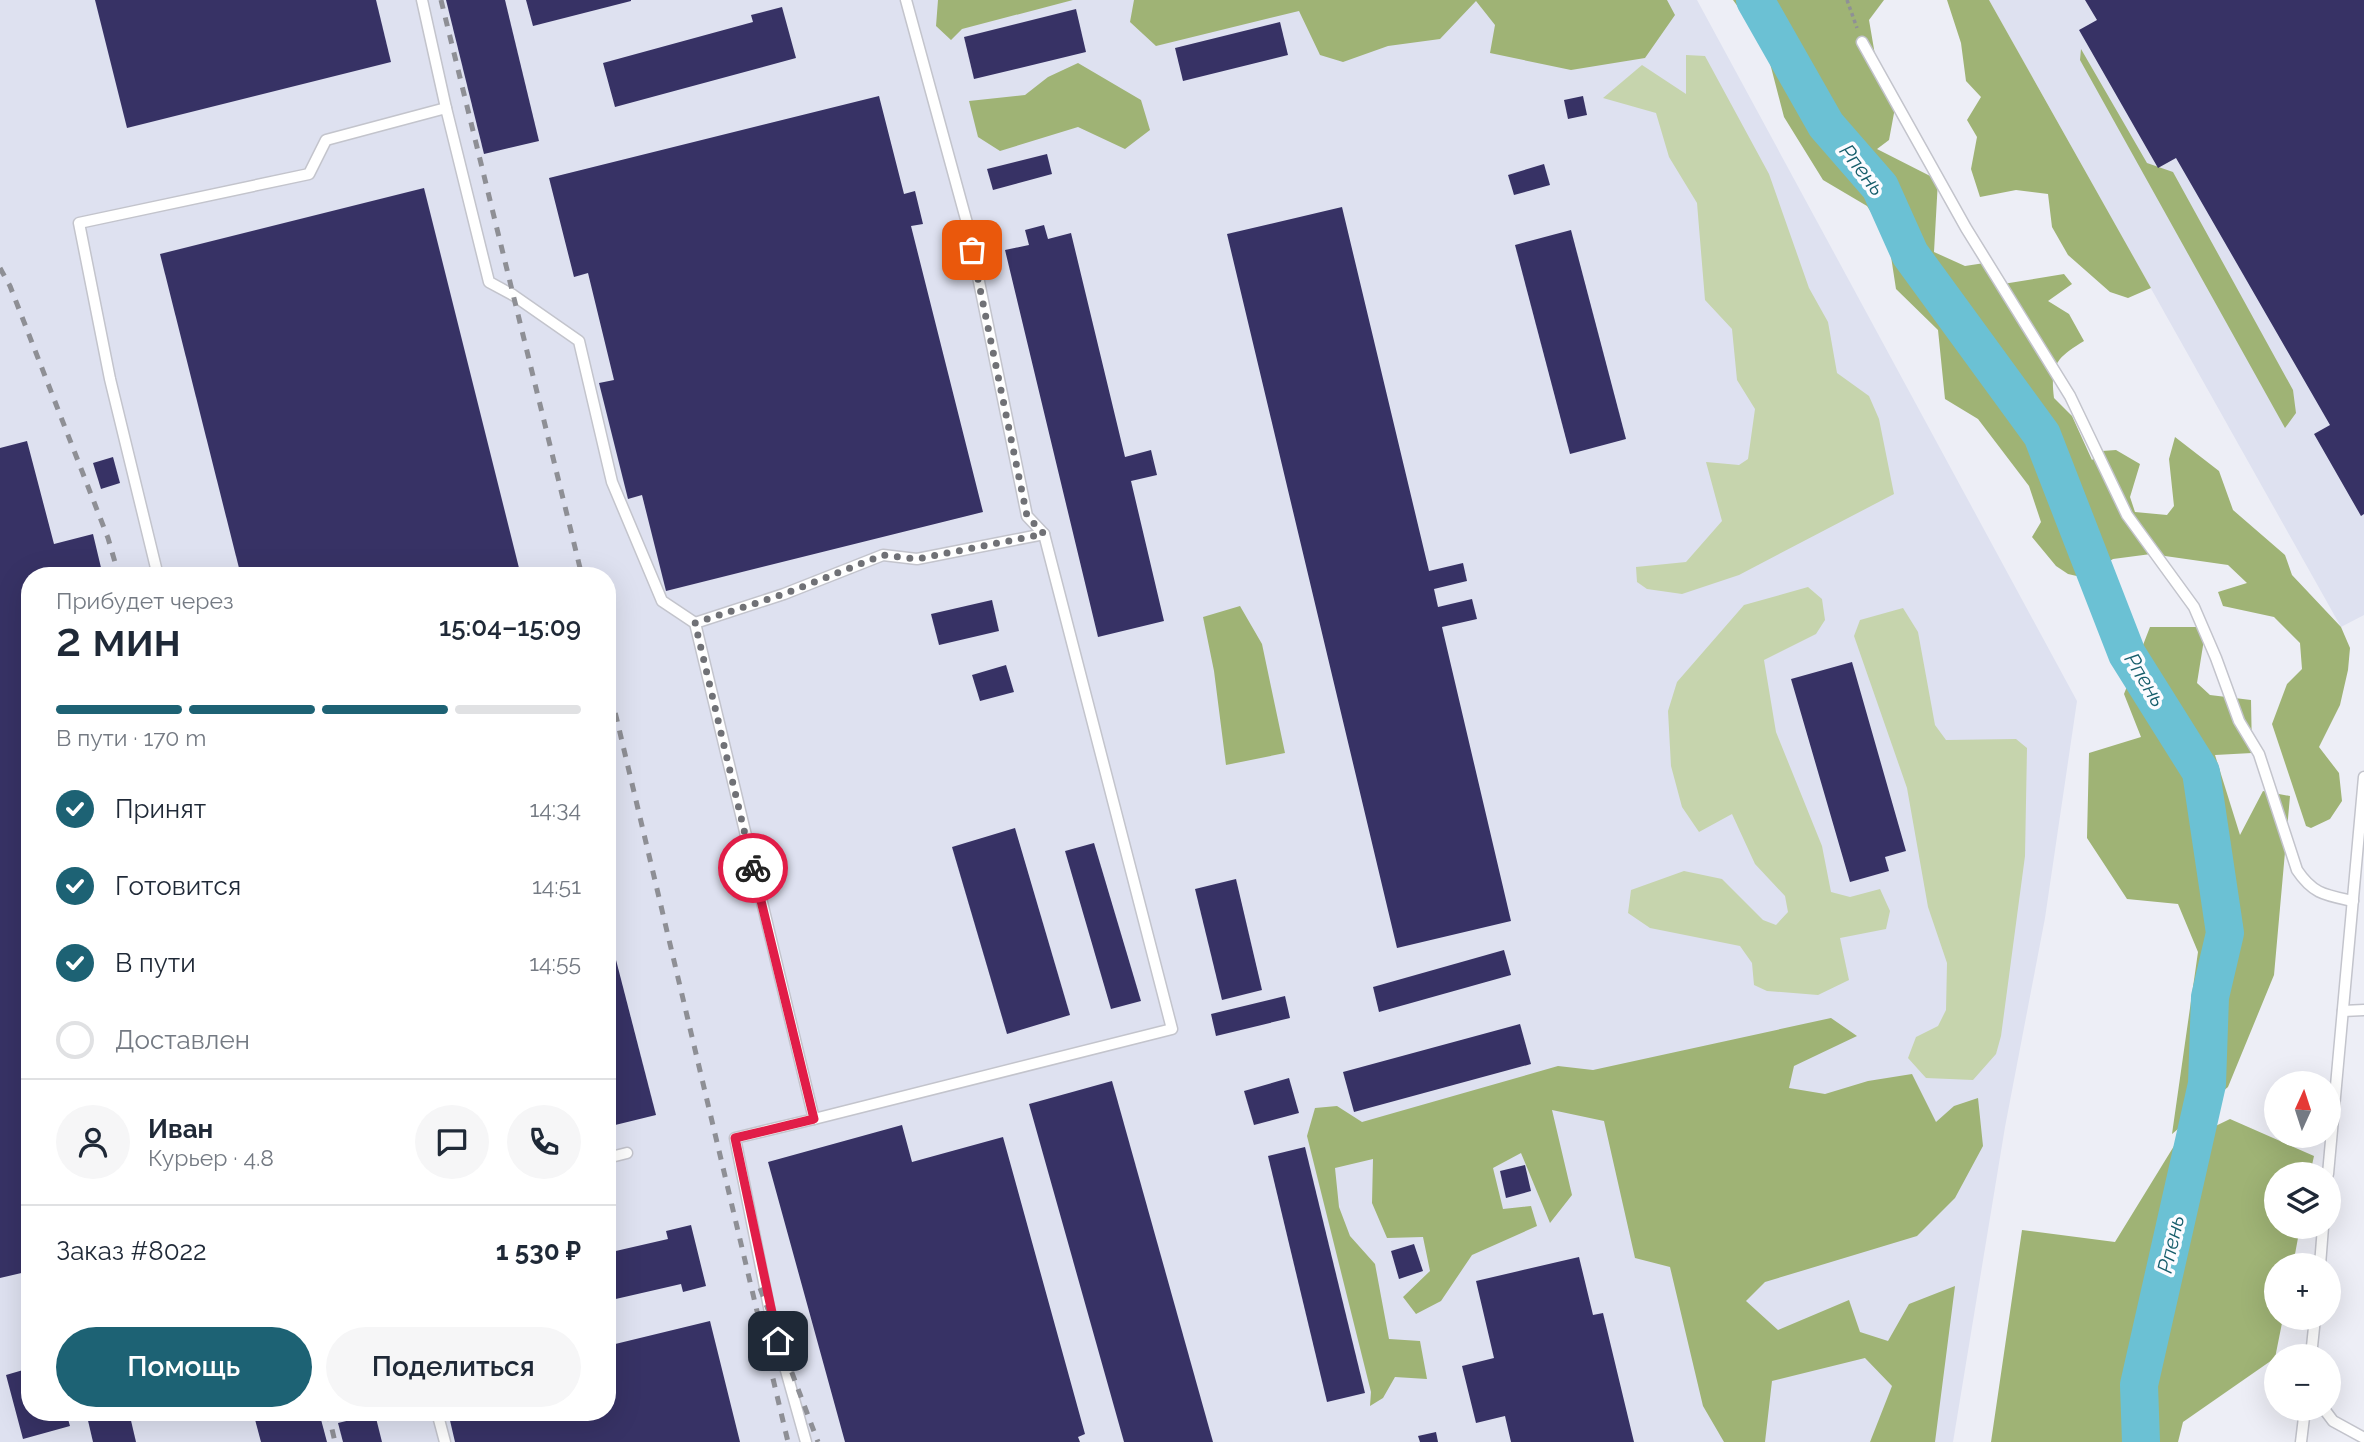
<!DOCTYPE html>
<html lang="ru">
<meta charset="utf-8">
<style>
body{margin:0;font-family:Raleway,sans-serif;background:#f6f6f7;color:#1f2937;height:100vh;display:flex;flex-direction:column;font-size:26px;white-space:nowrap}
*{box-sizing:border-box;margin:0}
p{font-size:23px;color:#747a83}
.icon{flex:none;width:38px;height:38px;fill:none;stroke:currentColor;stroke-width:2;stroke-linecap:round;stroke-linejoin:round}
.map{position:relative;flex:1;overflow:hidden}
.side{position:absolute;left:21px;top:567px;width:595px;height:854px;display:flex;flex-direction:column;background:#fff;border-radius:28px;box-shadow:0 7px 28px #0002}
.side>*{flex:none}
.needle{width:46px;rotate:3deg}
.fabs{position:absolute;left:2264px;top:1071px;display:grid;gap:14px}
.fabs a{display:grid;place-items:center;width:77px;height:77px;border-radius:50%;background:#fff;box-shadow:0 7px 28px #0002;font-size:35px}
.pin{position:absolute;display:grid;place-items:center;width:60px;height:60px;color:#fff;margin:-30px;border-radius:14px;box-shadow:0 4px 10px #0006}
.courier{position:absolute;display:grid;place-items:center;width:70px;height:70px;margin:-35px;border:5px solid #e11d48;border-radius:50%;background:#fff;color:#222;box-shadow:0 2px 9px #0007}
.summary em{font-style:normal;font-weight:600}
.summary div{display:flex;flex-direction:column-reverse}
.summary{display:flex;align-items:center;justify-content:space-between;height:119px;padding:0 35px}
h1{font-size:46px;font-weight:600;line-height:52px}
.bar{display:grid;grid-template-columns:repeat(4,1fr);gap:10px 7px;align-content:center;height:84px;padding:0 35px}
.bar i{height:9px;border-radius:5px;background:#e0e1e3}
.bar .on{background:#1d6274}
.bar p{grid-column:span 4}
.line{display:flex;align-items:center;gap:18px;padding:0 35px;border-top:2px solid #e0e1e3}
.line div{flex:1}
.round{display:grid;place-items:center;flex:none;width:74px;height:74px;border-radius:37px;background:#f6f6f7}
ol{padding:0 35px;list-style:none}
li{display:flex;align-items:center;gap:21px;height:77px}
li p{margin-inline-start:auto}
li .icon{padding:7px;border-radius:50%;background:#1d6274;color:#fff;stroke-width:4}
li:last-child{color:#747a83}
li i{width:38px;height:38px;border:4px solid #e0e1e3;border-radius:50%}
.cta{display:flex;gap:14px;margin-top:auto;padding:14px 35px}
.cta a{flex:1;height:80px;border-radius:42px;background:#1d6274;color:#fff;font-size:28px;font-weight:600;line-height:80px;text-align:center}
.cta a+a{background:#f6f6f7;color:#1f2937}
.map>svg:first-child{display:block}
</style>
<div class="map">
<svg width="2364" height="1442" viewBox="0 0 2364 1442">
<rect width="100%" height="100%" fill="#edeef6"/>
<g fill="#dee1f0" fill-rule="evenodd">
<path d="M0,0h1697l380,701 -32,217 -40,209 -52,315h-1953zM30,576h577v836h-577z"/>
<path d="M1989,0h375v615l-23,12z"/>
</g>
<g fill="#c6d4ad">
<path d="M1686,55l19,1 64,118 40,114 19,34 9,51 32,23 10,23 15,75 -155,81 -57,19 -35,-5 -10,-7 -1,-15 50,-5 36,-41 -16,-59 33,3 9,-6 7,-50 -18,-29 -5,-51 -27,-29 -8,-97 -28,-46 -13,-44 -53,-15 39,-33 44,29z"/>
<path d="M1808,587l14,12 3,21 -9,14 -52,26 12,72 46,114 9,46 19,5 30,-8 10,22 -4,18 -46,9 9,42 -31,15 -51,-4 -13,-6 -2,-22 -12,-17 -90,-18 -22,-15 3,-23 53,-19 38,8 41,41 13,5 12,-13 -3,-16 -30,-32 -23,-50 -33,18 -17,-25 -11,-41 -3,-55 9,-29 67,-77z"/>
<path d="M1903,608l15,24 17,93 11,15 70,-1 11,9 -2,108 -24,180 -5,18 -23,26 -47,-2 -18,-20 8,-21 22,-11 8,-16 1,-47 -19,-56 -21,-119 -53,-152 6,-16z"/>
</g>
<g fill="#9fb375">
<path d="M938,0h135l-111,29 -11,11 -15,-14z"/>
<path d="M1134,0h533l8,15 -30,43 -74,12 -81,-17 5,-28 -19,-24 -36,38 -52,7 -45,16 -23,-7 -21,-44 -143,35 -26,-24z"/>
<path d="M1733,0h151l-15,20 6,35 22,42 -8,43 -12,9 61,31 -4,72 31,14 26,-4 12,22 61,-10 8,10 -24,17 21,13 15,27c-28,17 -34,24 -30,57l18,18 20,44 10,-9 14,-1 24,14 -10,33 5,15 32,3 7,-9 -5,-47 6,-22 44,34 14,39 52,45 7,20 49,52 9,21 -2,22 -8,35 -21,42 20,26 3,28 -12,18 -19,9 -5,-2 -34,-102 15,-40 15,-15 -2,-26 -26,-26 -51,-11 -5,-14 29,-9 -19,-18 -77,-11 -38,5 -26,17 -6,1 -13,-3 -12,-8 -24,-29 9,-15 -12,-36 -51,-67 -33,-20 -7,-69 -42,-41 -8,-52 -21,-31 -44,-26 -39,-63 -19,-73z"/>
<path d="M1947,0h42l162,288 -23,10 -18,-6 -42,-37 -16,-28 -4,-33 -32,-4 -36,7 -9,-28 6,-32 -10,-17 14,-23 -15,-16 -5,-38z"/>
<path d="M2081,49l66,114 26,9 120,218 3,23 -11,15 -205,-368z"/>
<path d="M1078,63l63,37 9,30 -25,19 -47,-22 -78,24 -22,-14 -9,-36 56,-6 23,-18z"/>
<path d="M1240,606l22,38 23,109 -59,12 -12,-94 -11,-54z"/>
<path d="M2150,627h56l-9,56 13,12 41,5 1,53 -37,2 25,80 23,-44 27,5 -16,179 -46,112 -56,47 26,-182 -20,-48 -51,-5 -40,-61 2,-85 52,-16 -17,-43z"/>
<path d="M1831,1018l26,18 -63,30 -5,22 36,6 43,-13 44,-7 24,48 18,-16 24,-8 5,48 -28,52 -38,38 -152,46 -19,19 32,29 71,-30 11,32 28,9 21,-37 46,-18 -20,156h-65l22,-56 -27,-28 -93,23 -7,61h-41l-21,-36 -33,-139 -35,-9 -31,-137 -52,-11 20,85 -22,28 -29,-70 -28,15 10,41 28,-3 6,20 -65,29 -31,46 -25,13 -13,-17 27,-26 -7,-34 -36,1 -15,-35 1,-44 -38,9 4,39 11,29 25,28 14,75 31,2 7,38 -32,-2 -12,21 -13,8 1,-14 -64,-256 8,-28 22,-2 25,16 196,-56 35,4z"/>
<path d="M2230,1119l84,37 -4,18h-33v53h23l-7,38h-16v53h6l-8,40 -92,64 -5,20h-187l31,-212 93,12 59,-96z"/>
</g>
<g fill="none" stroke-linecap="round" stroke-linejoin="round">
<path stroke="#6bc1d4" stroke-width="38" d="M1755,0l71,125 54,62 30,67 132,181 85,219 74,118 24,161 -15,64 -3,87 -68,301 2,57"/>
</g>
<g fill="#373265">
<path d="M95,0h281l15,62 -264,66z"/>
<path d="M446,0h59l34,141 -55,13z"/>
<path d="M526,0h105v1l-98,25z"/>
<path d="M2085,0h279v514l-3,2 -47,-82 16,-9 -154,-267 -18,10 -79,-138 18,-10z"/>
<path d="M782,7l14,51 -181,49 -12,-44 150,-41 -2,-7z"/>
<path d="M1076,9l10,43 -112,27 -10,-42z"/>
<path d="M1280,22l8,33 -105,26 -8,-33z"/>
<path d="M879,96l25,98 11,-3 8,33 -12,2 72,286 -317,79 -24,-96 -14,4 -29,-116 15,-3 -26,-107 -14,4 -25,-99z"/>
<path d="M1583,96l4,19 -19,4 -4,-19z"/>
<path d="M1047,154l5,20 -59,16 -6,-21z"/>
<path d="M1544,164l6,21 -36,10 -6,-20z"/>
<path d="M424,188l97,388h-280l-81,-322z"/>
<path d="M1342,207l87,364 34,-8 4,18 -33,8 4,18 34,-8 5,20 -35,8 69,294 -114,27 -170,-714z"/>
<path d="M1044,225l4,14 23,-6 54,224 26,-7 6,25 -26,6 33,140 -66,16 -93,-387 24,-5 -4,-15z"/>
<path d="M1571,230l55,209 -56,15 -55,-209z"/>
<path d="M27,441l27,103 39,-10 10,42h-73v695l-30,7v-830z"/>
<path d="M113,457l7,26 -19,6 -8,-26z"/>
<path d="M992,600l7,31 -60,14 -8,-31z"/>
<path d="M1852,662l54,189 -21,6 4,14 -39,11 -59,-203z"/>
<path d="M1006,665l8,27 -34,9 -8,-26z"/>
<path d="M1015,828l55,187 -63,19 -55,-187z"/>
<path d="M1094,843l47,158 -30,8 -46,-158z"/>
<path d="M1236,879l26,111 -40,10 -27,-111z"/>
<path d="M607,925l49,190 -49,12z"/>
<path d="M1504,950l7,25 -132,37 -6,-25z"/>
<path d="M1285,996l5,22 -74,18 -5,-22z"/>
<path d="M1520,1024l11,40 -177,48 -11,-40z"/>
<path d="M1289,1078l10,35 -45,12 -10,-34z"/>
<path d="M1112,1081l101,361h-89l-95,-338z"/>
<path d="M902,1125l10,37 91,-25 82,297 -7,3 2,5h-235l-77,-280z"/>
<path d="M1305,1147l60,246 -38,9 -59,-246z"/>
<path d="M1525,1165l6,26 -25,7 -6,-27z"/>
<path d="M691,1225l15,61 -23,6 -2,-8 -74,17v-48l61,-14 -2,-8z"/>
<path d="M1414,1244l9,27 -24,8 -8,-28z"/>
<path d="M1579,1257l14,58 10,-2 31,129h-123l-6,-26 -29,7 -14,-57 32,-8 -18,-77z"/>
<path d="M710,1321l30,121h-285l-7,-30h159v-66z"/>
<path d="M30,1368v44h36l4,14 -47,13 -17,-64z"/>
<path d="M86,1412h43l7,30h-43z"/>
<path d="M253,1412h66l8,30h-66z"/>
<path d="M375,1414l7,28h-39l-5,-19z"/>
<path d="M1436,1432l2,10h-18l-2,-6z"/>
</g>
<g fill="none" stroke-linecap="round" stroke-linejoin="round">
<g stroke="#c3c4cc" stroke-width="13">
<g id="lane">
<path d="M422,0l24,108"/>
<path d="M906,0l61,223 60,293 17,18"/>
<path d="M1862,42l104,186 104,168 57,119 67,92 22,51 23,63 20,33 38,116c16,24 28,25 56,31"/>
<path d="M158,576l-48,-197 -31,-156 230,-49 17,-34 120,-32 43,174 24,13 66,46 33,141 50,119 33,22 119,496 -79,19 36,179 35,125"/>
<path d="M695,623l89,-29 99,-39 34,4 127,-25 128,495 -358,90"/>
<path d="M2343,1011l21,-1"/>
<path d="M607,1158l20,-5"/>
<path d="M2328,1174l36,-397"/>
<path d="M2320,1265l3,-38"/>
<path d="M2311,1356l4,-38"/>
<path d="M2324,1409l9,12 31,17"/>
<path d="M437,1412l8,30"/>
<path d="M2301,1442l4,-33"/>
</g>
</g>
<path stroke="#8f9096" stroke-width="3.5" stroke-dasharray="3.5 3.5" stroke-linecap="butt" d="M1847,0l10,28"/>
<use href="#lane" stroke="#fff" stroke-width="10"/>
<g stroke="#8e8f95" stroke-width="5" stroke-dasharray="9 9" stroke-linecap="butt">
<path d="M441,0l141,576"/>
<path d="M0,268l10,18 98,252 11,38"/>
<path d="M607,678l181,764"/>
<path d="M760,1288l58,154"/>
<path d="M328,1412l7,30"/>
</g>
</g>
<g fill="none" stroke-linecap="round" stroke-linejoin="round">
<path stroke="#707176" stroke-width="7" stroke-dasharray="0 12.6" d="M753,868l-58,-245 89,-29 99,-39 34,4 127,-25 -17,-18 -55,-266"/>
<path stroke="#e11d48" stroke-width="9" d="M753,868l61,251 -79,19 43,203"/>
</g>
<g text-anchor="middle" stroke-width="7" stroke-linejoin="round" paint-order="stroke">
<g font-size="21" font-style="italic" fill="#155d6b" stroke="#fbfbff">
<text transform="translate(1862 170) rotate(52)" y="7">Рпень</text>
<text transform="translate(2145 680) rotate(59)" y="7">Рпень</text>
<text transform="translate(2171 1244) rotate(-77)" y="7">Рпень</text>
</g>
</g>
</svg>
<div class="fabs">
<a><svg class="needle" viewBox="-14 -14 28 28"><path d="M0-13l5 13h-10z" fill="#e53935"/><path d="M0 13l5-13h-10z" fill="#747a83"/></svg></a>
<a><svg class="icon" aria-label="layers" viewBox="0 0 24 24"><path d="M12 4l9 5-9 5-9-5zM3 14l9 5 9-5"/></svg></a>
<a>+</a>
<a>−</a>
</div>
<div class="pin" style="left:972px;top:250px;background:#ea580c"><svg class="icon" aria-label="bag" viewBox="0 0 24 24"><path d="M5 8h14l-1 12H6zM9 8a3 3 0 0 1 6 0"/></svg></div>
<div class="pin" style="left:778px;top:1341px;background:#1f2937"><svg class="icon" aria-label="home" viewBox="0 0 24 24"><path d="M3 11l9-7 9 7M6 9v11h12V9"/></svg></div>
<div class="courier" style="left:753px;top:868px"><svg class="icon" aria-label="bike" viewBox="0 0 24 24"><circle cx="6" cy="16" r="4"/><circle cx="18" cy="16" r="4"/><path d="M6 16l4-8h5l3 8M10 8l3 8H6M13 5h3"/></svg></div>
<section class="side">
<div class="summary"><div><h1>2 мин</h1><p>Прибудет через</p></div><em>15:04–15:09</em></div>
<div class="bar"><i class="on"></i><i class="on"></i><i class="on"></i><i></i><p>В пути · 170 m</p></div>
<ol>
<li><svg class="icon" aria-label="check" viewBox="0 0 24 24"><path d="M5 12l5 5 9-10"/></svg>Принят<p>14:34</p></li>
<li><svg class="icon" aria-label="check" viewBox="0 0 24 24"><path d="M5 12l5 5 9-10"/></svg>Готовится<p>14:51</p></li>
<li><svg class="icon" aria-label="check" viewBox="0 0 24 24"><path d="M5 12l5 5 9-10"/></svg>В пути<p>14:55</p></li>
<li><i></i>Доставлен</li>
</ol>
<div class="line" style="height:126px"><a class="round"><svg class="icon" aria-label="person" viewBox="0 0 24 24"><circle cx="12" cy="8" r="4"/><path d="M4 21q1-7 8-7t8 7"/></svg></a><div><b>Иван</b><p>Курьер · 4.8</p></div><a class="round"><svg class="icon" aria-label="chat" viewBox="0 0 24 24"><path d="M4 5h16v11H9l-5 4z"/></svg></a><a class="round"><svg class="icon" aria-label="phone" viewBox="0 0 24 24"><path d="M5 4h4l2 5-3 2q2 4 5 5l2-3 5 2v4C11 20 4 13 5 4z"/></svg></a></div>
<div class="line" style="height:91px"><div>Заказ #8022</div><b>1 530 ₽</b></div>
<div class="cta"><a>Помощь</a><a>Поделиться</a></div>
</section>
</div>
